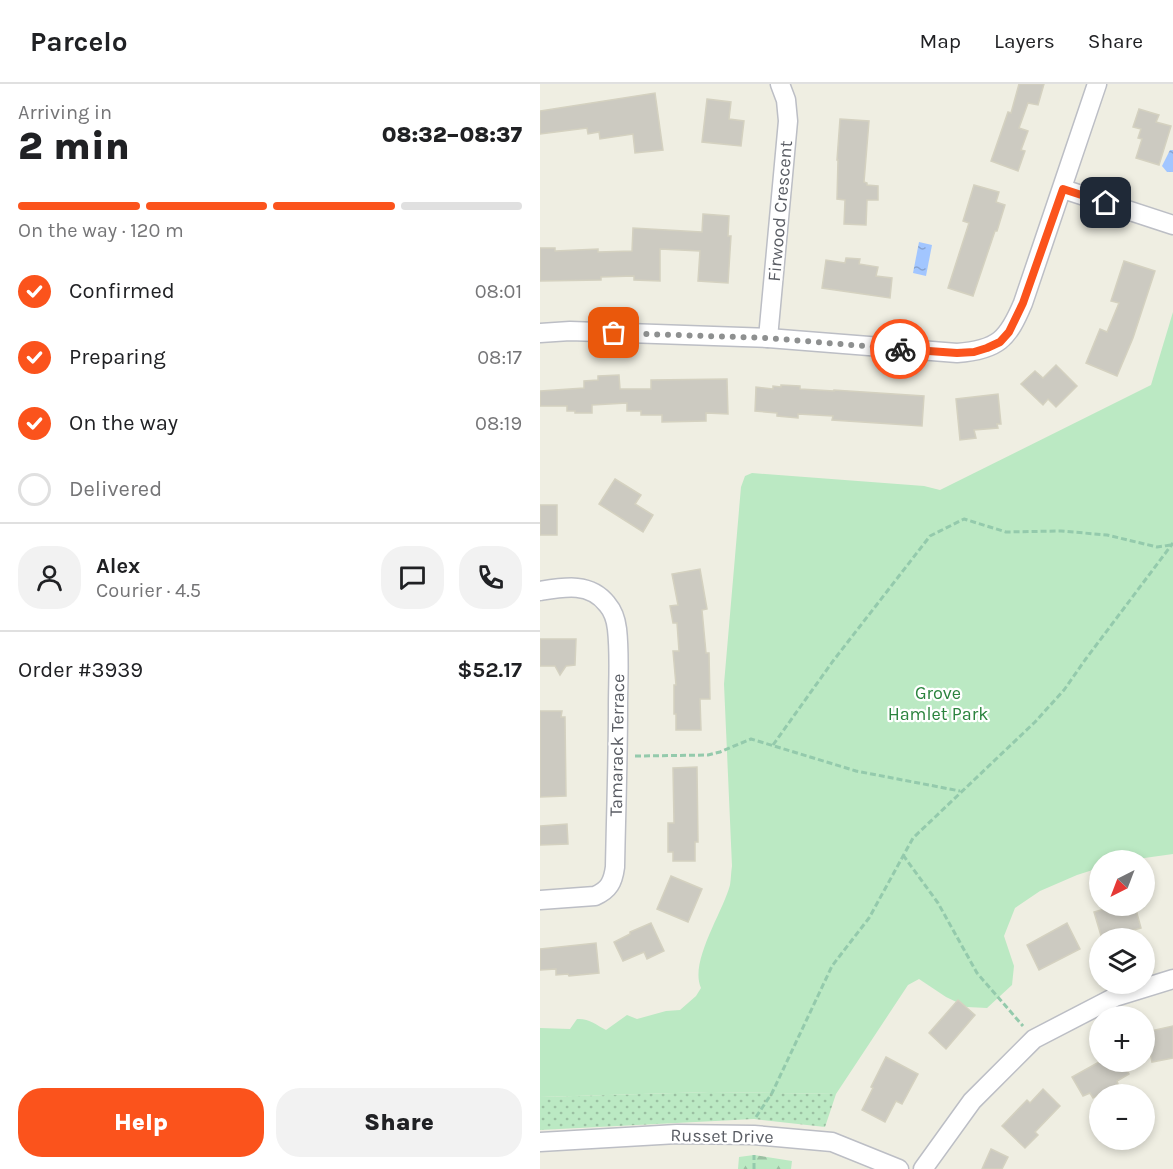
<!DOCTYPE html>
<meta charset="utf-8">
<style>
body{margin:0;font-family:Karla,sans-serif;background:#f2f2f2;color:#202124;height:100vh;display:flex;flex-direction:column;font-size:22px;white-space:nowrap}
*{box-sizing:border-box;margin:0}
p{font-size:20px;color:#757577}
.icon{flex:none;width:33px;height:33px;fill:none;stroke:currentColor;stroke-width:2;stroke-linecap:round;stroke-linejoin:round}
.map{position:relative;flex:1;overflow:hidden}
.sheet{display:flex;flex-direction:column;background:#fff;width:540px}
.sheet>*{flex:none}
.needle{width:39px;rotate:222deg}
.controls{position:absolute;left:549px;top:766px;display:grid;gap:12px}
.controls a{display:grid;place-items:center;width:66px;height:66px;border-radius:50%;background:#fff;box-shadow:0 3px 9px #0003;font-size:30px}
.pin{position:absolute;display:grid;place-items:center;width:51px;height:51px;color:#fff;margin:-26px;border-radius:12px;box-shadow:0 3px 9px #0006}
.courier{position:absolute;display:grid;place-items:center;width:60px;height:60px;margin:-30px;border:4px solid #fb531c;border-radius:50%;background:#fff;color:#222;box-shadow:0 2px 8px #0007}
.overview em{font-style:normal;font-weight:800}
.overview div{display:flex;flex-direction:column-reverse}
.overview{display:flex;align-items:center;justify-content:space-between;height:102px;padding:0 18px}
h1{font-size:39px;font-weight:800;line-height:45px}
.bar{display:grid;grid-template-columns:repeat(4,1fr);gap:9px 6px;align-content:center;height:72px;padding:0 18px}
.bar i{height:8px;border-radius:4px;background:#e0e0e0}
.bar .current{background:#fb531c}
.bar p{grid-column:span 4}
.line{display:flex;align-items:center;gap:15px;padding:0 18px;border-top:2px solid #e0e0e0}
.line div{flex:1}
.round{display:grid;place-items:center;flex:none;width:63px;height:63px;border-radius:24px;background:#f2f2f2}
ol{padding:0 18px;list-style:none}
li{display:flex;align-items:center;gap:18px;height:66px}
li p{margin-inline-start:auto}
li .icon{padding:6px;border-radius:50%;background:#fb531c;color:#fff;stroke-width:4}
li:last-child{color:#757577}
li i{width:33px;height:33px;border:3px solid #e0e0e0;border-radius:50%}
.primary-button{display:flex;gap:12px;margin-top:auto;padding:12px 18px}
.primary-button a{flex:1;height:69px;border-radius:24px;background:#fb531c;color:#fff;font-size:24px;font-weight:800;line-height:69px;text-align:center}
.primary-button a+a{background:#f2f2f2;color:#202124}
header{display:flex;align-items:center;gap:36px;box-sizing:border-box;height:84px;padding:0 30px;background:#fff;border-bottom:2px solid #e0e0e0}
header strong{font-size:28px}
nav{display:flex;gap:33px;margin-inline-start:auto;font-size:21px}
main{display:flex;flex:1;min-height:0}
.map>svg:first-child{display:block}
</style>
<header>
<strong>Parcelo</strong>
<nav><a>Map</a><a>Layers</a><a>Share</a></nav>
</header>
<main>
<section class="sheet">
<div class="overview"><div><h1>2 min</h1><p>Arriving in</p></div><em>08:32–08:37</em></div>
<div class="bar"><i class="current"></i><i class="current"></i><i class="current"></i><i></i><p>On the way · 120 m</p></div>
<ol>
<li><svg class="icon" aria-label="check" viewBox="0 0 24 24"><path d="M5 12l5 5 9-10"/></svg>Confirmed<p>08:01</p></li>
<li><svg class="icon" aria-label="check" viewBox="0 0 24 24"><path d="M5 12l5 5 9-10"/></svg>Preparing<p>08:17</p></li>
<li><svg class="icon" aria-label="check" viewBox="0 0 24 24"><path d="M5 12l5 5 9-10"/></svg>On the way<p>08:19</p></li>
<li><i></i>Delivered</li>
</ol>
<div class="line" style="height:108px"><a class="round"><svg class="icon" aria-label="person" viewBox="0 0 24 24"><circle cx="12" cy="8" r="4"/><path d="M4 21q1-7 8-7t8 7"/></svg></a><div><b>Alex</b><p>Courier · 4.5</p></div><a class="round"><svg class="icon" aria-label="chat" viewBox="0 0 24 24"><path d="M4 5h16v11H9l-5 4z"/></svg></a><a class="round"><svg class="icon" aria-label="phone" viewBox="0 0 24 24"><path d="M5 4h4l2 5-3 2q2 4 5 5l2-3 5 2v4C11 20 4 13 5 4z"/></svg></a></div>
<div class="line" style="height:78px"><div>Order #3939</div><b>$52.17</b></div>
<div class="primary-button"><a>Help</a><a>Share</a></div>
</section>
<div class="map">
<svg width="633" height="1085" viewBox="0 0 633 1085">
<defs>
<pattern id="grass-dots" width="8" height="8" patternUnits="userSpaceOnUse" patternTransform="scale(1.5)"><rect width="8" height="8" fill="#bbe9c3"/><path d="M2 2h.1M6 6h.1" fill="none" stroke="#9bc0a2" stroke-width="1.8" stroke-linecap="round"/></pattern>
<pattern id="forest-firs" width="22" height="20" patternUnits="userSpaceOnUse" patternTransform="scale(1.5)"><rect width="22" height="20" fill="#bbe9c3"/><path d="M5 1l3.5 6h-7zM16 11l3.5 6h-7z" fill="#9bc0a2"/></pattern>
<pattern id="water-ripples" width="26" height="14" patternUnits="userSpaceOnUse" patternTransform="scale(1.5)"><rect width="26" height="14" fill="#a2c6ff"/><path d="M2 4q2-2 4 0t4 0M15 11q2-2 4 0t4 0" fill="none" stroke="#87a4d2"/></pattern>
</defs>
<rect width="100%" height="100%" fill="#efeee2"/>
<path fill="url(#grass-dots)" d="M170,1008l126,2 -11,33 -71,-8 -214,11v-33z"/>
<path fill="url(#forest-firs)" d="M214,1071l38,6 -1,8h-53l1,-12z"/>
<path fill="#bbe9c3" d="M633,228v542l-50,7h-23l-1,7 -22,7 -37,16 -25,17 -11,28 10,30 -2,19 -25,23 -20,-1 -21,-10 -27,-18 -11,6 -72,109 -126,-2 -170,5v-69l30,1 7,-10c11,-1 20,6 29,11l21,-15 10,4 29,-8 14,-1 16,-14 5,-8c-12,-26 22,-76 29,-103 1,-6 1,-13 2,-19l-8,-182 17,-197 4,-11 7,-3 172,13 16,4 211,-105z"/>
<g fill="url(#water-ripples)">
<path d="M630,66h3v22h-6l-5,-6z"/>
<path d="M379,158l13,3 -6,31 -13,-3z"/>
</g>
<g fill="#cccac1" stroke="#d4d1c0" stroke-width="1.5">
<path d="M479,0h25l-6,21 -10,-2 -9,25 9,3 -7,19 4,1 -7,20 -27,-10 17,-49 3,1z"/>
<path d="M115,9l8,57 -28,3 -2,-19 -33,5 -1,-7 -11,2 -1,-6 -47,6v-23z"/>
<path d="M167,15l24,3 -2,17 15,2 -3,25 -39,-4z"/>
<path d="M599,25l20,6 -3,7 15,4 -12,39 -23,-7 6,-19 -4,-1 3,-9 -8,-2z"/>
<path d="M300,35l29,2 -5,61 3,1v2l11,1v14h-11l-1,25 -22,-1 1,-24 -8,-1 1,-39h-1z"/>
<path d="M434,101l25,7 -3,10 9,3 -8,26h-2l-22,65 -25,-8 21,-65 -6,-2z"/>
<path d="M163,130l26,2 -1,20h3l-3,47 -30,-2 2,-30 -40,-2v32l-26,-1v-4l-33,1v3l-61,1v-33h15v3l43,-2v3l34,-1 1,-23 69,4z"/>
<path d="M306,174l14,1 -1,5 19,3 -2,9 16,2 -2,20 -68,-10 4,-28 19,3z"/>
<path d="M584,177l31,10 -22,67 -16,38 -31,-13 14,-34 7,3 12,-29 -8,-2z"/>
<path d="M516,281l21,21 -21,21 -8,-8 -5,6 -22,-21 14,-13 8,7z"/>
<path d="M79,291l1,14h31v-9l76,-1 1,35 -22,-1v8l-44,1v-7h-21v-4h-14v-8l-35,2v8h-17v-2h-8v-5h-27v-15l44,-3v-7l14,-1v-4z"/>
<path d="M241,301l19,1v3l34,2v-1l90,6 -2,30 -90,-6 1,-4 -35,-2v4l-21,-2v-3l-22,-2 1,-24 17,2v-3l8,1z"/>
<path d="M458,310l3,30h-4l1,4 -24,2 2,8 -16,2 -4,-41z"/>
<path d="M75,395l26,16 -6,9 18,11 -10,17 -44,-28z"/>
<rect x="0" y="421" width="17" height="30"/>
<path d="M160,485l7,40 -5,1 4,43h3l1,46h-10l1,31h-25v-16h-2v-29h2l-3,-34h6l-2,-28h-4l-3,-17 8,-1 -6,-31z"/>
<path d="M0,555h36l-1,26 -9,1 -6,9 -5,-9h-15z"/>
<path d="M0,627h22l-1,6h4l1,79 -26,1z"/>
<path d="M157,683l1,75h-3v19h-22v-9h-5v-29h6l-1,-55z"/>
<path d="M27,740l1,20 -28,1v-19z"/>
<path d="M131,792l31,13 -14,33 -31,-13z"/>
<path d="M575,822h20l6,22 -39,11 -8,-27z"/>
<path d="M111,839l13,28 -17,8 -3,-7 -21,9 -9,-19 16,-8v-2z"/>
<path d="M527,839l13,26 -41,21 -12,-25z"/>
<path d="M56,859l3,30 -30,3 -1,-2 -12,1v-6l-16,1v-21z"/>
<path d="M418,916l17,15 -29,34 -17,-16z"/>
<path d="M633,942v32l-21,4 -6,-30z"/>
<path d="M346,973l32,17 -16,30 -6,-3 -11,21 -23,-12 11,-22 -2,-1z"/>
<path d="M559,978h24l6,12 -12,7 1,3 -25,14 -3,-5 -7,3 -11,-19z"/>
<path d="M503,1005l17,17 -25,26 3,3 -13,13 -23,-22 25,-26 3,3z"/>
<path d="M451,1065l17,8 -6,12h-20z"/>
</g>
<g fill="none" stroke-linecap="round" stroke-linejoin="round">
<g stroke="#bcbec5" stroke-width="21">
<g id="street">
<path d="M523,105l110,36"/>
<path d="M0,249l30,-2 198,7 189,15c41,-3 51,-14 66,-50l74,-219"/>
<path d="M228,254l20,-217 -2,-21 -6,-16"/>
<path d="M0,507c24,-4 50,-9 67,13 6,7 9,16 10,25 3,26 1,52 1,78 0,53 -2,107 -3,160 -2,15 -6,23 -20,29l-55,4"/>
<path d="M0,1058l137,-8 77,1 78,7 67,27"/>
<path d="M383,1085l49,-68 62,-62 81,-42 58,-18"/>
</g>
</g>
<g stroke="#94caac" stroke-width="3" stroke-dasharray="6 3" stroke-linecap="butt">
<path d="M233,661l60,-84 97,-125 34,-17 42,13 55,-1 46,4 50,12 14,-2"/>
<path d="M95,672l73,-1 12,-3 31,-13 105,32 104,20"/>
<path d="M363,771l35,48 39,70 46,53"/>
<path d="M216,1033l16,-24 60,-127 37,-48 44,-80 122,-116 29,-32 21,-30 88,-117"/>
<path d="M214,1085v-14"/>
</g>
<use href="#street" stroke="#fff" stroke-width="18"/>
</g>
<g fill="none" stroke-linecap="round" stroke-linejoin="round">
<path stroke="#8e9090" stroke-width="6" stroke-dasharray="0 10.8" d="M74,249l154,5 132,11"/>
<path stroke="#fb531c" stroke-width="8" d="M360,265l57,4 17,-1 13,-4 13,-6 9,-10 14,-29 40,-114 43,14"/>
</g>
<g text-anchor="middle" stroke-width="4.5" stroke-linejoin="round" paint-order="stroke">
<g font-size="18" fill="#5a5d64" stroke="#fff">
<text transform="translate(240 127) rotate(-85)" y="6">Firwood Crescent</text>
<text transform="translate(77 661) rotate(-89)" y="6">Tamarack Terrace</text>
<text transform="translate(182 1052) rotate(1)" y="6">Russet Drive</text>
</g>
<g font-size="18" fill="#2b833e" stroke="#fff">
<text x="398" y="615">Grove<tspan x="398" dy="21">Hamlet Park</tspan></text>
</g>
</g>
</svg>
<div class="controls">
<a><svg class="needle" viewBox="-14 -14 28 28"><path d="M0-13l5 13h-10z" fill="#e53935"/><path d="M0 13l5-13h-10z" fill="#757577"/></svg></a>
<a><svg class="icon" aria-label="layers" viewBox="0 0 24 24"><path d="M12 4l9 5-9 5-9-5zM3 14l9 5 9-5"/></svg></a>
<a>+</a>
<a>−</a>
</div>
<div class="pin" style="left:74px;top:249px;background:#ea580c"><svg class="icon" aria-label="bag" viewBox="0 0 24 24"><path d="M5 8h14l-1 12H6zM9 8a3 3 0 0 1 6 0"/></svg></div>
<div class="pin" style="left:566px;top:119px;background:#1f2937"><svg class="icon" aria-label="home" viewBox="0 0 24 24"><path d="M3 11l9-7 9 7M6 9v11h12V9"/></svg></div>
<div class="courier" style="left:360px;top:265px"><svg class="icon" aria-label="bike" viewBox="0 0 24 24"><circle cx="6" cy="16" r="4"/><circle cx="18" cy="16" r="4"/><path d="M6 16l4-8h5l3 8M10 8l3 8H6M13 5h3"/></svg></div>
</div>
</main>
